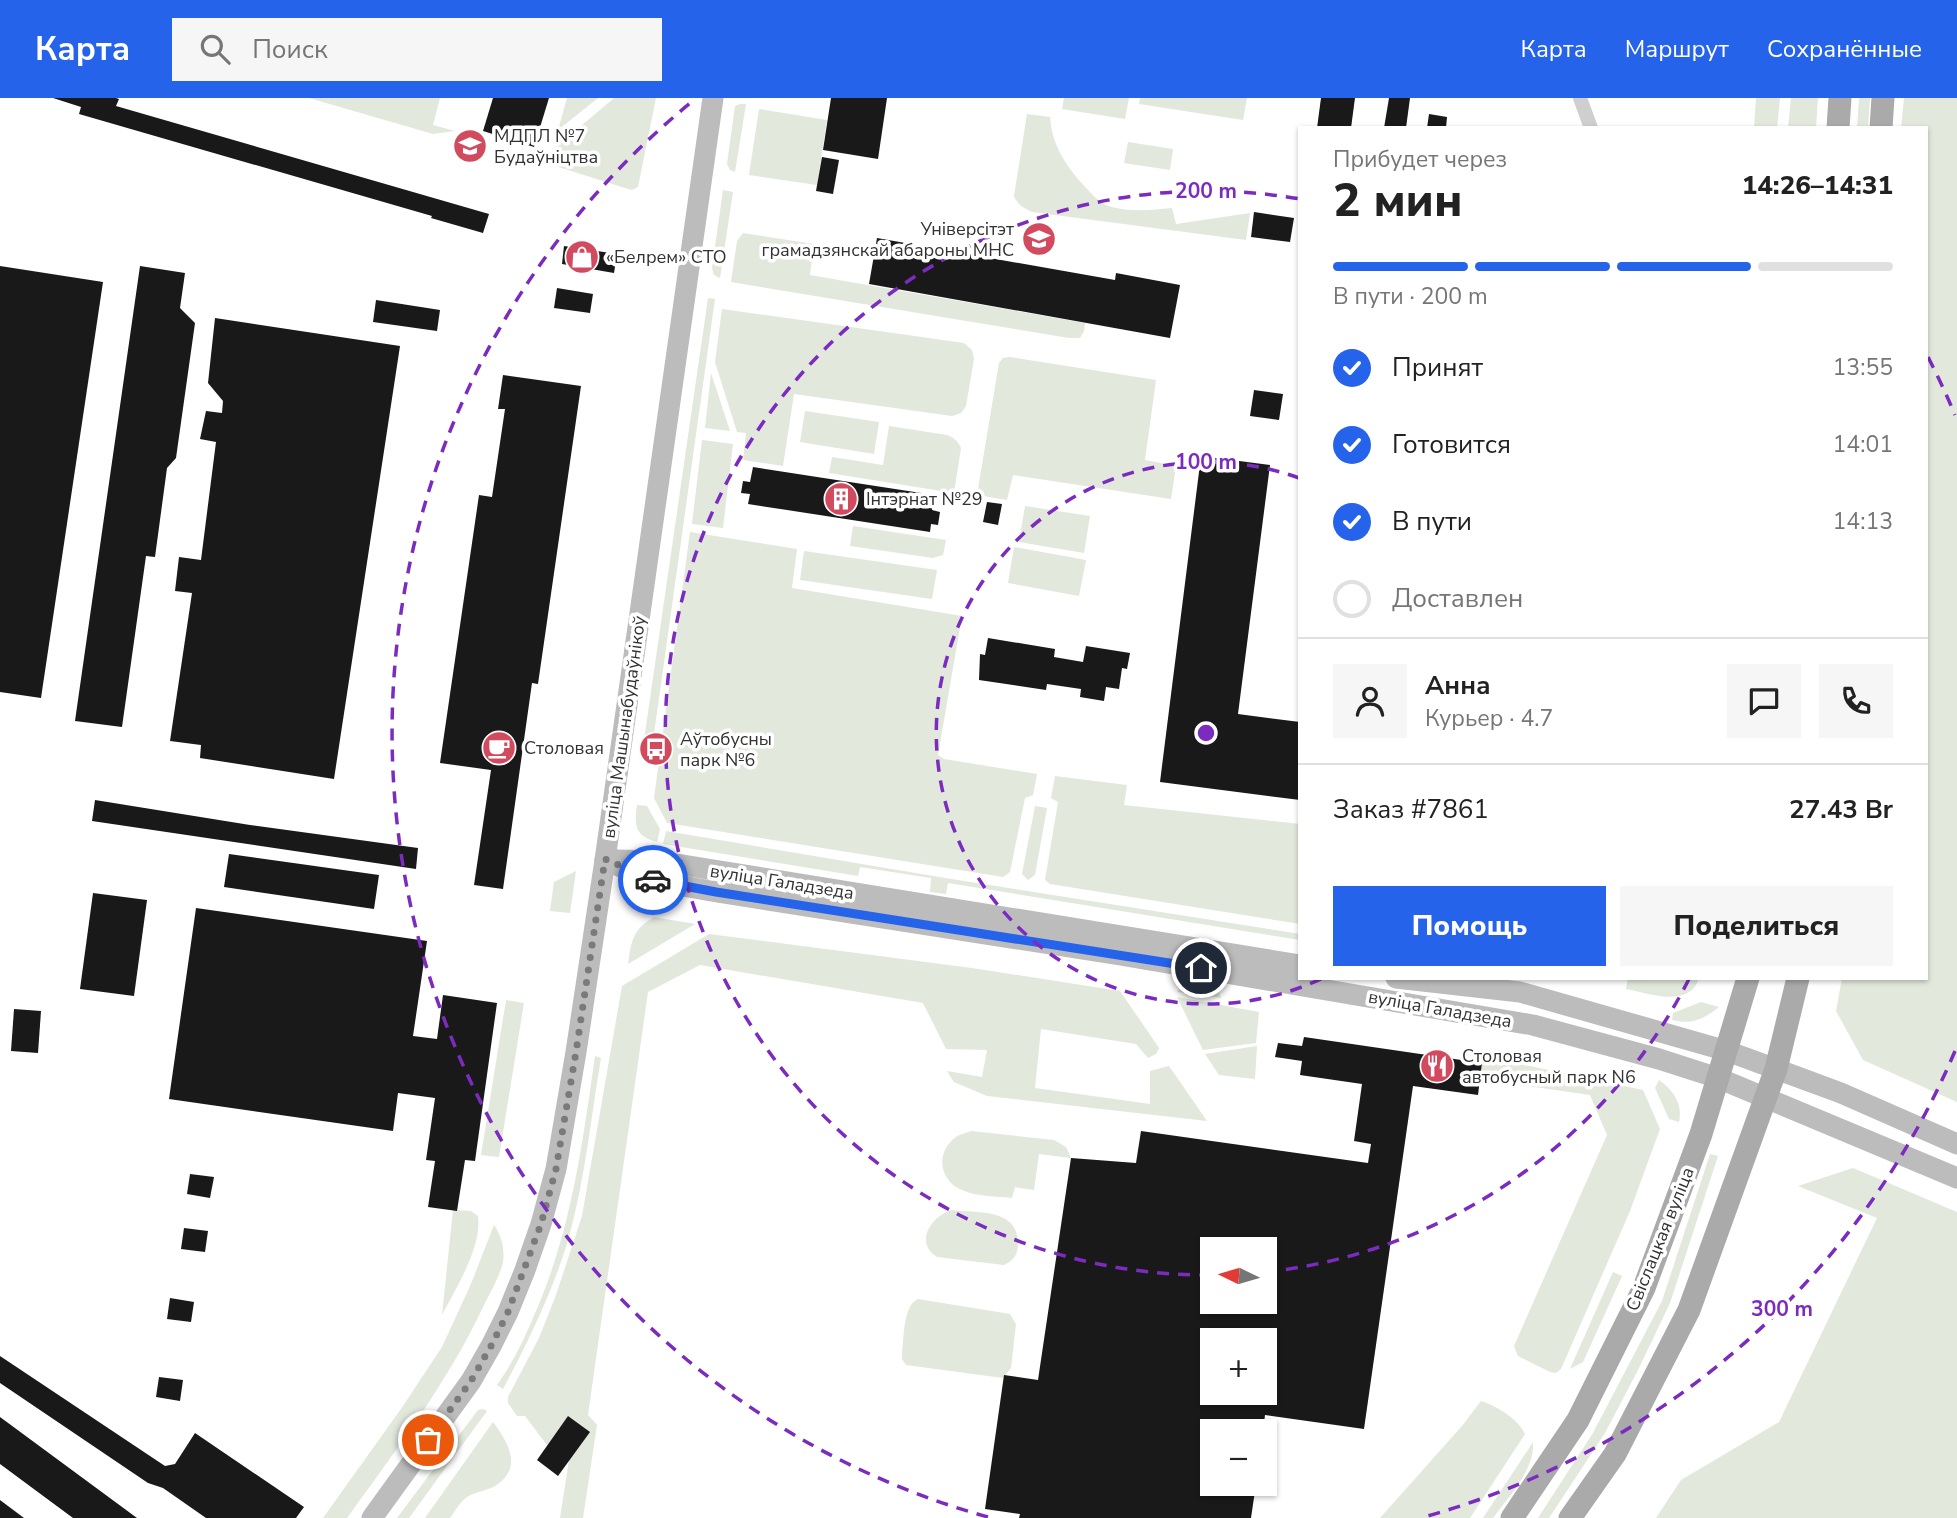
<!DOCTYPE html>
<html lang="ru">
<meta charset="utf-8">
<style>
body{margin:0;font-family:"Nunito Sans",sans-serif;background:#f6f6f6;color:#222;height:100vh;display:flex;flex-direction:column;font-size:26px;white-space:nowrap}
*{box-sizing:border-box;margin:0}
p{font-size:23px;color:#767676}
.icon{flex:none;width:38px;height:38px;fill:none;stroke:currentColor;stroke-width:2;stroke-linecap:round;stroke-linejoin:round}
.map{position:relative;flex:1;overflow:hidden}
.side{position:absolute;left:1298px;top:28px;width:630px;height:854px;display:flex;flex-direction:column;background:#fff;border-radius:0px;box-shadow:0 2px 5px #0004}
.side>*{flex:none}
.needle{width:46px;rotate:275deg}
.buttons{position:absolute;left:1200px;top:1139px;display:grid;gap:14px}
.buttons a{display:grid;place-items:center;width:77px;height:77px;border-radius:0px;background:#fff;box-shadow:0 2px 5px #0004;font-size:35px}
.pin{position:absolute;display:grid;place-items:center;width:60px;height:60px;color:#fff;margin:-30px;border:4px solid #fff;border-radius:50%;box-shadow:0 2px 7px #0007}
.courier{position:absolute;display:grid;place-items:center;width:70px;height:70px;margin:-35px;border:5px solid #2563eb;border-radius:50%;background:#fff;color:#222;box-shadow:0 2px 9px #0007}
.head em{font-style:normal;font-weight:800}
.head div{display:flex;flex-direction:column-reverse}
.head{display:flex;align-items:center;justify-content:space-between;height:119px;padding:0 35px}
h1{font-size:46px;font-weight:800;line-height:52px}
.bar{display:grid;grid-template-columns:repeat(4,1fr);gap:10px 7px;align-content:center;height:84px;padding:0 35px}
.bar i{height:9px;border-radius:5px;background:#e0e0e0}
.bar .current{background:#2563eb}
.bar p{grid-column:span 4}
.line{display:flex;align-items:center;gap:18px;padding:0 35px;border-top:2px solid #e0e0e0}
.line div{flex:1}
.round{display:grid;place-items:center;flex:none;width:74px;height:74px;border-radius:0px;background:#f6f6f6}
ol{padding:0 35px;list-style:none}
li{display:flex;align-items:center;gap:21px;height:77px}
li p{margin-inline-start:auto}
li .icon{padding:7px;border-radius:50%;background:#2563eb;color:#fff;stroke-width:4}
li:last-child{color:#767676}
li i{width:38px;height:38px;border:4px solid #e0e0e0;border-radius:50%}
.cta{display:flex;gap:14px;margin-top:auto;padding:14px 35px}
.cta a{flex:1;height:80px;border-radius:0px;background:#2563eb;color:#fff;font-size:28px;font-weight:800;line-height:80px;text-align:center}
.cta a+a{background:#f6f6f6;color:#222}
header{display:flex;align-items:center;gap:42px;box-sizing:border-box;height:98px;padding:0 35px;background:#2563eb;color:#fff}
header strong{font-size:33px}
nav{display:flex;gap:38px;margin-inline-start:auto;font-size:24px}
.search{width:490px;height:63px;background:#f6f6f6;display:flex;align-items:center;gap:18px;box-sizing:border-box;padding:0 24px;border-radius:0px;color:#767676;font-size:26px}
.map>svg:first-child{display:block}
</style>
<header>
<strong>Карта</strong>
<div class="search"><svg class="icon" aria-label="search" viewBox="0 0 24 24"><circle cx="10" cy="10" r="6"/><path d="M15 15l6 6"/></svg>Поиск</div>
<nav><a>Карта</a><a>Маршрут</a><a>Сохранённые</a></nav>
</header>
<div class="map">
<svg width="1957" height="1420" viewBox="0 0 1957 1420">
<rect width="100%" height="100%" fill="#fff"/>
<g fill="#e2e8dc">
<path d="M309,0h131l-7,27 22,6 -22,3z"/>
<path d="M567,0h31l-40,32z"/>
<path d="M614,0h42l-18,89 -6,3 -7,-2 -79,-25 3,-10z"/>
<path d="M1064,0h65l-4,21 -63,-10z"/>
<path d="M1140,0h107l-4,22 -104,-16z"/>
<path d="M1756,0h24l-3,30h-23z"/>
<path d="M1791,0h27l-2,30h-28z"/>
<path d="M1859,0h11l-2,30h-11z"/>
<path d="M1904,0h53v1004l-94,-42 -27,-49 6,-33h85v-850h-26z"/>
<path d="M740,6h6l-11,68 -5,-2 -3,-6 8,-58z"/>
<path d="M759,11l68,11 -10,65 -68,-10z"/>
<path d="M1027,16l23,3c2,30 17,50 36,71 8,8 14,16 26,19 19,5 40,3 60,1l4,16 74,-11 -4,27 -214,-28c-9,-4 -14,-7 -18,-16z"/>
<path d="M1128,44l45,7 -3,21 -46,-7z"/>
<path d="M723,92l10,2 -13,86 -6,-3 -2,-7z"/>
<path d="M743,135l71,11 -4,31 275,48 -1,8 -4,7h-11l-338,-56 6,-41z"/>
<path d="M708,200l7,1 -62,442 -9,-1z"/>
<path d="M722,211l242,34 8,7 2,9 -8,47 -5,7 -9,3 -158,-22 -11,72 -40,-6 3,-27 -9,-1 -22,-70z"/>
<path d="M1010,259l146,23 -11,80 31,6 -5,33 -158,-24 -6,25 -30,-5 22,-132 4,-5z"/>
<path d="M711,275l19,58 -25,-3z"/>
<path d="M805,313l74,11 -5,32 -74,-12z"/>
<path d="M889,328l58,9c7,3 11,6 14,13l-7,45 -125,-20 3,-16 51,8z"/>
<path d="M702,342l31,4 -10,84 -31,-4z"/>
<path d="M1025,408l65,10 -6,37 -65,-11z"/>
<path d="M853,428l93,14 -3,15 -10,3 -83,-12z"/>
<path d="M690,434l107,17 -5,39 170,28 -24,139 6,4 93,15 -4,21 -8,3 -15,74 -7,5 -336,-54 -13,-25z"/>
<path d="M1014,449l72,13 -7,36 -71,-13z"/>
<path d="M804,453l133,19 -5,29 -132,-19z"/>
<path d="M1055,678l72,9 -3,20 176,19v100l-250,-40 -5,-4 13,-78 -7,-4z"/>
<path d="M637,707l10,1 13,23 -3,13c-22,-6 -23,-16 -20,-37z"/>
<path d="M1035,708l12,2 -12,67 -7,5 -6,-6z"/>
<path d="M666,733l279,47 355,56v6l-352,-57 -2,11 -16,-2 1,-14 -71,-11 -2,9 -195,-32z"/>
<path d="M576,773l-6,42 -20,-2 4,-29z"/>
<path d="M654,819l41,7 -67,40c4,-24 4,-34 26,-47z"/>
<path d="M709,836l263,34 148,23 39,57 -3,6 -8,4 -12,-14 -95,-15 -6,59 115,16v-33l19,-5 38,55 -220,-25 -33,-14 -7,-11 35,6 5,-27 -41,-1 -23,-46 -223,-38 -52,27 -60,423 9,10 -14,93h-23l9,-58 -1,-43 -21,28 -22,-29h-8l-9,-13v-6l31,-59 17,-43 26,-79 40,-230z"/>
<path d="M1628,880h71c-9,31 -52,15 -73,11z"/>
<path d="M1196,881l19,3 6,16 -44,-6c5,-9 9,-12 19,-13z"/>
<path d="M1177,899l82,15 -3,31 -53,7z"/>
<path d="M506,902l18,3 -25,154 -18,-2z"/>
<path d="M1701,904l18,5c-15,12 -27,18 -47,13l1,-7z"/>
<path d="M1257,948l-2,33 -36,-4 -14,-21z"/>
<path d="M595,958l6,2c-10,59 -16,121 -32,179 -16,54 -40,103 -66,152l-6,-4c15,-21 26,-43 36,-67 38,-85 49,-171 62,-262z"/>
<path d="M1483,958l160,34 17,39 -30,82 -69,158 -5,4 -6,-1 -32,-16 -4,-10 93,-211 -17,-40 -110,-16z"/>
<path d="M1659,982c14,10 24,24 20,42l-10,-3 -14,-31z"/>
<path d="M971,1033l83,9 12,7 5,11 -32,-4 -5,36 -19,-3 -3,11c-15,-2 -35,-1 -50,-8 -23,-9 -27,-38 -6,-53 4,-3 11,-4 15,-6z"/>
<path d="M1710,1056l8,2 -48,147 -31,65 -34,65 -56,85h-11l55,-85 69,-132z"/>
<path d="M1853,1070l104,44v306h-301l25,-38 98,-58 98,-204 -79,-32z"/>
<path d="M453,1112l18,1 7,5c4,31 -22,72 -36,99z"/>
<path d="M951,1112c26,3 67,-2 67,33 0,12 -4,17 -14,22l-67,-8c-23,-15 -6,-40 14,-47z"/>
<path d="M494,1127c8,11 12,28 8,41 -4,13 -12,27 -18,39 -36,77 -88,145 -137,213h-24l78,-109 41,-62 29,-63z"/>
<path d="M1613,1174l9,4 -39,86 -13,7z"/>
<path d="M918,1201l92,15 6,10 -5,44 -8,10 -97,-13 -4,-6v-5c2,-15 1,-49 16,-55z"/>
<path d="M1481,1303c16,5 37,18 44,33l-55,84h-90l82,-92z"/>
<path d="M483,1311l4,2 -78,107h-12l81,-108z"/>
<path d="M493,1324c14,19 30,44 5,62 -9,7 -22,7 -31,13 -7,5 -12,14 -17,21h-25z"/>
<path d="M1533,1344c2,28 -24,54 -40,76h-10z"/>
</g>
<g fill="#191919" fill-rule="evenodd">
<path d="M53,0h63l3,1 -3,7 373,108 -6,19 -52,-15 1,-2 -353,-102 2,-7z"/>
<path d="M493,0h56l-15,49 -51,-16z"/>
<path d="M831,0h56l-9,61 -55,-9z"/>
<path d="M1321,0h34l-4,30h-34z"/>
<path d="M1389,0h21l-4,30h-22z"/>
<path d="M1429,16l18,3 -1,11h-19z"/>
<path d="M822,59l17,3 -6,34 -17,-3z"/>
<path d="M1254,114l40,6 -4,24 -39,-5z"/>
<path d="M877,140l238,42 1,-7 64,12 -10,53 -301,-54z"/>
<path d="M564,148l53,8 -3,19 -52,-9z"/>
<path d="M0,168l103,16 -62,416 -41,-6z"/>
<path d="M140,168l45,7 -5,35 15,15 -19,135 -9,10 -12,89 -9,-1 -24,171 -47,-6z"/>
<path d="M557,190l36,6 -3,19 -36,-5z"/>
<path d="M376,202l64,10 -3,21 -64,-9z"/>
<path d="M215,220l185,28 -66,433 -134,-21 1,-13 -31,-4 22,-148 -17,-2 4,-34 22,3 15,-118 -16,-3 6,-28 16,2 1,-12 -15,-18z"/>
<path d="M503,277l78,11 -43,298 -6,-1 -29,206 -29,-4 17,-115 -51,-7 39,-268 13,2 13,-88h-7z"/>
<path d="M1254,292l29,4 -4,26 -29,-4z"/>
<path d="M1201,358l69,9 -32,249 62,8v78l-140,-18z"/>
<path d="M753,369l181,28 -2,15 8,2 -2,13 -7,-1 -1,8 -182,-28 2,-10 -9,-1 2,-12 7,1z"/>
<path d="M987,404l15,2 -4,21 -15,-3z"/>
<path d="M988,540l67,11 -1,8 29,5 3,-16 44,7 -3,16 -5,-1 -3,21 -13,-2 -2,14 -24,-4 1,-8 -34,-5 -1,6 -67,-10 1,-26 5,1z"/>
<path d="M95,702l155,25 168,23 -2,21 -324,-48z"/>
<path d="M229,756l150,21 -5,34 -150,-22z"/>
<path d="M93,795l54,7 -13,96 -54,-7z"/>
<path d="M196,810l231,33 -14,95 24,3 6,-44 54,8 -22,158 -10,-1 -8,51 -29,-4 7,-46 -9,-1 9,-62 -37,-5 -5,38 -224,-32z"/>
<path d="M14,911l27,2 -3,42 -27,-2z"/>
<path d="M1304,939l178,26 -4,32 -65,-9 -49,343 -99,-14 -2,17h-50v52h43l-5,34h-232l1,-4 -35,-5 19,-134 34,5 33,-222 65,5 5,-32 227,32 3,-19 -17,-3 8,-57 -62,-9 2,-14 -27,-4 3,-14 24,3zM1213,1152h52v52h-52zM1213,1242h52v53h-52z"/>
<path d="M190,1076l24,3 -4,21 -23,-4z"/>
<path d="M184,1130l24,3 -3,21 -24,-3z"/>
<path d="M170,1200l24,4 -3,20 -24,-3z"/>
<path d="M0,1258l165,110 10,-2 20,-31 109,74 -8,11h-90l-43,-30 -15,-5 -148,-100z"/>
<path d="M159,1279l24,3 -3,21 -24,-4z"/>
<path d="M568,1318l22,16 -32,44 -21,-16z"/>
<path d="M0,1319l137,101h-64l-73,-54z"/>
<path d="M0,1402l24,18h-24z"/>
</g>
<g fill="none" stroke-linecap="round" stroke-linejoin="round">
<path stroke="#cfcfcf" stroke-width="14" d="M1580,0l11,30"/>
<g stroke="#bcbcbc" stroke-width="21">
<path d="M605,762l49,21 63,11 403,63 413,70 126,34 59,19 239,100"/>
<path d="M617,762l41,1 642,104"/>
<path d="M1396,880l124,14 207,59 114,42 116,51"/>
<path d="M372,1420l99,-137 20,-35 17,-34 17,-42 16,-46 15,-55 20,-117 29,-192 108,-762"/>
</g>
<g stroke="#aaa" stroke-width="23">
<path d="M1838,30l2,-30"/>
<path d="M1881,30l2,-30"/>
<path d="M1512,1420l66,-98 66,-132 57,-154 47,-156"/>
<path d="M1570,1420l45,-64 74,-144 87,-241 22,-91"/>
</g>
</g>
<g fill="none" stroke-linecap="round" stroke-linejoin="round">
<path stroke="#7a7a7a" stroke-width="7" stroke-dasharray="0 12.6" d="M428,1342l43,-59 20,-35 17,-34 33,-88 15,-55 20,-117 29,-193 48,21"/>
<path stroke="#2563eb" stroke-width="9" d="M653,782l63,12 485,76"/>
</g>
<g fill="none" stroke="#7b2cbf" stroke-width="3.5" stroke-dasharray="12 9">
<path d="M1321 881A271 271 0 1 1 1299 380"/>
<path d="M1689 881A542 542 0 0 1 1267 1174M1211 1177A542 542 0 1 1 1300 101"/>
<path d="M1955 953A814 814 0 0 1 1424 1419M988 1419A814 814 0 0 1 694 2M1928 259A814 814 0 0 1 1955 317"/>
</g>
<defs>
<g id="university-disc" transform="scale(1.75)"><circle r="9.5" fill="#d24a5e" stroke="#fff"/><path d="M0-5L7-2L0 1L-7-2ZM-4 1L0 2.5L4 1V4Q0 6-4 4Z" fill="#fff"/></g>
<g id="shop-disc" transform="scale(1.75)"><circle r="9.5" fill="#d24a5e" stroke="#fff"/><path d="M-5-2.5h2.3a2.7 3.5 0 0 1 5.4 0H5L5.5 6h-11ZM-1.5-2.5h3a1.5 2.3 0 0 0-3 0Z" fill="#fff"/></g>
<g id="building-disc" transform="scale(1.75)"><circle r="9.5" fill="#d24a5e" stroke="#fff"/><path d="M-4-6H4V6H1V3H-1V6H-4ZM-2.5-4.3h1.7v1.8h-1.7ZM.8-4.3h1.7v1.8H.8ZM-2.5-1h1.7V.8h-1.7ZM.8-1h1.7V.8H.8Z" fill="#fff"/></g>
<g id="cafe-disc" transform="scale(1.75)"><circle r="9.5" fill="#d24a5e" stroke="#fff"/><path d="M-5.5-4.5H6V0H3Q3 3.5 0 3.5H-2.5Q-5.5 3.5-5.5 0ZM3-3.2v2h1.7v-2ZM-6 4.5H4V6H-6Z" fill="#fff"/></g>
<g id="bus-disc" transform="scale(1.75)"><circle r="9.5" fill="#d24a5e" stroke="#fff"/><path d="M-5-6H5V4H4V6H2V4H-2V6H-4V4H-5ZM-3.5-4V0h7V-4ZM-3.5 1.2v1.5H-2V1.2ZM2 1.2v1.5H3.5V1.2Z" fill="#fff"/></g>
<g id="restaurant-disc" transform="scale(1.75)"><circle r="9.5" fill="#d24a5e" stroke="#fff"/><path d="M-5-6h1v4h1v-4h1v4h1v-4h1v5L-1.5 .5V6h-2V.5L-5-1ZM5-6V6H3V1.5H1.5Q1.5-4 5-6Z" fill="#fff"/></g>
</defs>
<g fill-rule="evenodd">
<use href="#university-disc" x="470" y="48"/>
<use href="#university-disc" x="1039" y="141"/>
<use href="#shop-disc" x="582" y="159"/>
<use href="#building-disc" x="841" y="401"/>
<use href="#cafe-disc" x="499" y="650"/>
<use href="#bus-disc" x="656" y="651"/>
<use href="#restaurant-disc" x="1437" y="968"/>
</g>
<g text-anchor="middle" stroke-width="7" stroke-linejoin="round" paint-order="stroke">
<g font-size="18" fill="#323232" stroke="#fff" text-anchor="start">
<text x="494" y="44">МДПЛ №7<tspan x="494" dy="21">Будаўніцтва</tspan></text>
<text x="1014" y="137" text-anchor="end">Універсітэт<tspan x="1014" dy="21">грамадзянскай абароны МНС</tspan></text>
<text x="606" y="165">«Белрем» СТО</text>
<text x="866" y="407">Інтэрнат №29</text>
<text x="680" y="647">Аўтобусны<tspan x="680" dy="21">парк №6</tspan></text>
<text x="524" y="656">Столовая</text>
<text x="1462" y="964">Столовая<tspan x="1462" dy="21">автобусный парк N6</tspan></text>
</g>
<g font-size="18" fill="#323232" stroke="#fff">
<text transform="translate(624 629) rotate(-82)" y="6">вуліца Машынабудаўнікоў</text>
<text transform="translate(782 784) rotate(9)" y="6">вуліца Галадзеда</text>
<text transform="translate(1440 911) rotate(10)" y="6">вуліца Галадзеда</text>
<text transform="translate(1660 1141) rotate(-68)" y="6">Свіслацкая вуліца</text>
</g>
</g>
<circle cx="1206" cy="635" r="10" fill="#7b2cbf" stroke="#fff" stroke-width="3.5"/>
<g font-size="21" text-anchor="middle" font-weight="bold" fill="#7b2cbf" stroke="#fff" stroke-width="7" stroke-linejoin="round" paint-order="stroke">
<text x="1206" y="100">200 m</text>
<text x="1206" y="371">100 m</text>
<text x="1782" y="1218">300 m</text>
</g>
</svg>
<div class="buttons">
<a><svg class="needle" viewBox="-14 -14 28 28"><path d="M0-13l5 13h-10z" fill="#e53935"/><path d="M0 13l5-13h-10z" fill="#767676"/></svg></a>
<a>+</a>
<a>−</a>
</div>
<div class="pin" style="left:428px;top:1342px;background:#ea580c"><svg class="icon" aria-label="bag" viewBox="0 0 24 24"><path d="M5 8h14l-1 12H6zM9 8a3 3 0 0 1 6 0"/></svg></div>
<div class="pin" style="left:1201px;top:870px;background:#1f2937"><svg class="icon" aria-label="home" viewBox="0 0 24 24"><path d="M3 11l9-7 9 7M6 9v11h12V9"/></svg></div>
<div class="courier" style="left:653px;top:782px"><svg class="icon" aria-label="car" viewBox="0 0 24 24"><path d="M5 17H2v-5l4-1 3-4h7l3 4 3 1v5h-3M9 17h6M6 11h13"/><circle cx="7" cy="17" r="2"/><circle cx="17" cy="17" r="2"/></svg></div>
<section class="side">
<div class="head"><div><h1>2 мин</h1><p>Прибудет через</p></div><em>14:26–14:31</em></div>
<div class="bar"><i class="current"></i><i class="current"></i><i class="current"></i><i></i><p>В пути · 200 m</p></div>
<ol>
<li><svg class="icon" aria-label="check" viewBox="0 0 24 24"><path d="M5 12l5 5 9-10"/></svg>Принят<p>13:55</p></li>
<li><svg class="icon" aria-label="check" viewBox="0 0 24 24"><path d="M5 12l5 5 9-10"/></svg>Готовится<p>14:01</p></li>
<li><svg class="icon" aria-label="check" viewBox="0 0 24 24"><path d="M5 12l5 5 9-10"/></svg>В пути<p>14:13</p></li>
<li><i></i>Доставлен</li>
</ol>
<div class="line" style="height:126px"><a class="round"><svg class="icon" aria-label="person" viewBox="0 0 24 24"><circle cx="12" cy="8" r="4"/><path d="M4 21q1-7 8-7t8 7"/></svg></a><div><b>Анна</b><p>Курьер · 4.7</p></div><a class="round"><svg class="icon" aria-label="chat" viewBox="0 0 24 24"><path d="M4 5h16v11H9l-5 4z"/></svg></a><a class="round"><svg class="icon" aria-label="phone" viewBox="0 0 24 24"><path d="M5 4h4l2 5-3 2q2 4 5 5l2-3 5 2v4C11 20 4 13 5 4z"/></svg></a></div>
<div class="line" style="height:91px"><div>Заказ #7861</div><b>27.43 Br</b></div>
<div class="cta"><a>Помощь</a><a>Поделиться</a></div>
</section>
</div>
